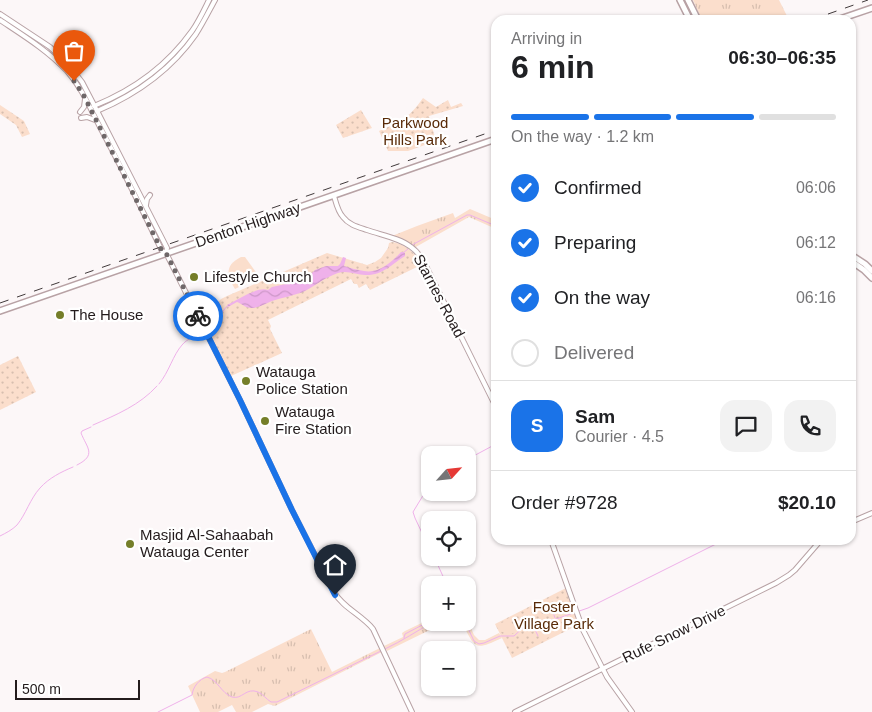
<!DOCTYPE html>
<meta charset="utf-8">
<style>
body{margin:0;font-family:Arial,sans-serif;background:#f2f2f2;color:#202124;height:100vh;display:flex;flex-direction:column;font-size:19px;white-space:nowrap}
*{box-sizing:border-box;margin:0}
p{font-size:16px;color:#757577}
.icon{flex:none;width:28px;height:28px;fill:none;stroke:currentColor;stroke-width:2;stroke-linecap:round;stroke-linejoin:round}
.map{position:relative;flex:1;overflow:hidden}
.drawer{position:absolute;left:491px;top:15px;width:365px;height:530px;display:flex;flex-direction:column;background:#fff;border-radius:15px;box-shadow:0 1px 4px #0004}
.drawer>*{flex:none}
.needle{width:32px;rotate:63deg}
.fabs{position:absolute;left:421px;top:446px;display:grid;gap:10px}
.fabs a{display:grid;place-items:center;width:55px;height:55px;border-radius:10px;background:#fff;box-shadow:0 1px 4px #0004;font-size:25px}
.scale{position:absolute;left:15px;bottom:12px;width:125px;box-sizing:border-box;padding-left:5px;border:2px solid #231b1c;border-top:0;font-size:14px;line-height:18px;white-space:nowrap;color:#231b1c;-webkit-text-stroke:4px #fff;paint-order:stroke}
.pin{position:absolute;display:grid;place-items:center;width:42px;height:42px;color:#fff;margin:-51px -21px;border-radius:50% 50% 50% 0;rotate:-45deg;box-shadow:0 0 5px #0007}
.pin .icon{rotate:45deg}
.courier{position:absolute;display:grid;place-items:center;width:50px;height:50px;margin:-25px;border:4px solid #1a73e8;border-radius:50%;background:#fff;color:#222;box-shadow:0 1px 6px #0007}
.head em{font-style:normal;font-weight:700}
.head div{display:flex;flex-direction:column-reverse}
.head{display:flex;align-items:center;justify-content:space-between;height:85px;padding:0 20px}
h1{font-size:32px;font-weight:700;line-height:38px}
.bar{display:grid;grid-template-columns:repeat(4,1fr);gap:8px 5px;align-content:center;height:60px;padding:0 20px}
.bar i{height:6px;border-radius:4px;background:#e0e0e0}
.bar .on{background:#1a73e8}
.bar p{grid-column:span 4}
.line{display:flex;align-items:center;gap:12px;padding:0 20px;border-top:1px solid #e0e0e0}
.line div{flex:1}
.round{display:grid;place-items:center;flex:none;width:52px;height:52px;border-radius:15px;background:#f2f2f2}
ol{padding:0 20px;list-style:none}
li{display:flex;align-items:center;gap:15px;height:55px}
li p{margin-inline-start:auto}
li .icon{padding:5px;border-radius:50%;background:#1a73e8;color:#fff;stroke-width:4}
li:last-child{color:#757577}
li i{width:28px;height:28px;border:2px solid #e0e0e0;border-radius:50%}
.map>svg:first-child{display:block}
</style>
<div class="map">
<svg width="872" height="712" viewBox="0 0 872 712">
<defs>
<pattern id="grass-tufts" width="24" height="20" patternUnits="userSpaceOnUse" patternTransform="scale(1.25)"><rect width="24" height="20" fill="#fbdecc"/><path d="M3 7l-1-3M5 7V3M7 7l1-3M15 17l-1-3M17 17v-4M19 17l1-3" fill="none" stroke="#d7beaf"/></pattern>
<pattern id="park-dots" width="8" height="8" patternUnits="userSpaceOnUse" patternTransform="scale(1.25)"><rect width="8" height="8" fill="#fbdecc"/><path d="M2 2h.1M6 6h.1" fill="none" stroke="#d7beaf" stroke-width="1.8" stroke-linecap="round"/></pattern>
<pattern id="water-waves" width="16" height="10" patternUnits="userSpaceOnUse" patternTransform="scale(1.25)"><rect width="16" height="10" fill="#efb1ea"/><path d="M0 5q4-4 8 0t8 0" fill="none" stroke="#cd98c8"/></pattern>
</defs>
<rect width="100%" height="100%" fill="#fcf7f8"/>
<g fill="url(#grass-tufts)">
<path d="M693,0h86l10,20h-87z"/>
<path d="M470,209l26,11v9l-27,-12 -55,31 -22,-12 25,-10 36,-13 2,5z"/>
<path d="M430,619v3l14,1 -57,28 -3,-5 19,-9 -1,-4 3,-2z"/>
<path d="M468,621l6,14 5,5h6l14,-7 3,5c-28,13 -26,11 -40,-15l6,-1z"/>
<path d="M311,629l21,43 48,-24 2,4 -107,54 -7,-2 -16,8h-16l-4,-7 -14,7h-18l-12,-26 27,-15 7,2 3,-1z"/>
</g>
<g fill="url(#park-dots)">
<path d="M423,98l13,9 12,-7 3,7 10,-4 2,3 -34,10 7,25 -28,10h-20l-9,-20c22,-9 30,-13 44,-33z"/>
<path d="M0,105l24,16 6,13 -8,3 -6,-12 -16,-11z"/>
<path d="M361,110l11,18 -29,10 -7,-13z"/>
<path d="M392,242c13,2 23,11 31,22l-53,26 -4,-6 -7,4 -2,-4h-3l-3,-5 -83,41 3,6 -1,3 12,24 -51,23 -29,-56 19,-21 6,-3 100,-43 40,12 8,-3 6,-4 7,-10 1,-5z"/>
<path d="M18,356l18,36 -36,18v-45z"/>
<path d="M566,588l14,36 -68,34 -17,-34z"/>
</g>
<g fill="#fbdecc">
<path d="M241,257h4l13,18 -1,3 -22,11c-9,-14 -10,-24 6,-32z"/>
<path d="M509,619h1l6,13c-8,4 -15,1 -20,-6z"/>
<path d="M547,624l6,4 4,5 -14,7h-1l-7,-15z"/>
</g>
<path fill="url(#water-waves)" d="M401,252h2l2,1v3c-13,8 -23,20 -40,19 -8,0 -18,-5 -27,-2 -12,4 -22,12 -33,18 -11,5 -22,6 -33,10 -7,3 -13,7 -21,7 -5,0 -9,-4 -14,-6l-9,5 -1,-2c11,-5 30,-19 41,-15l4,-3 14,-3 26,-11 3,-3 11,-4h12l2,-2 3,-7 3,1 -2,8c7,2 13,4 20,5 14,3 28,-9 37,-19z"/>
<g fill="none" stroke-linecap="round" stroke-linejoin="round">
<g stroke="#efb1ea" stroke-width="1">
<path d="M412,245l55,-30h3l26,11"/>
<path d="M403,253l5,-4"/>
<path d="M208,331l19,-25"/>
<path d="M159,384c10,-12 14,-29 23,-39 5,-6 14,-10 21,-12"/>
<path d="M93,425c23,-10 47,-20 64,-39"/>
<path d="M468,459l28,-15"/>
<path d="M77,465c20,-10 10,-17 4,-32l1,-2 9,-4"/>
<path d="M430,484l-17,28 2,6 15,32"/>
<path d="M0,536c6,-3 12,-6 17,-11 9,-11 13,-26 23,-37 9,-10 21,-16 33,-21"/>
<path d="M799,540l2,4"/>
<path d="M436,561l11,24"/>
<path d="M553,612l2,6"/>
<path d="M517,619l4,9"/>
<path d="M465,622l9,19 5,3 5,-1 16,-7h14l14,-13 5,-1 20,-2 35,-12 136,-68"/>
<path d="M532,623l6,13"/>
<path d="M404,638l1,-4 25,-13"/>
<path d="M385,649c17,-8 32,-18 48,-27"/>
<path d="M158,712l34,-17c1,-8 7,-16 15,-18 11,3 14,16 25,20 10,3 14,-10 26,-5 5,2 8,7 13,10h6l104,-51"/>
</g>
<g stroke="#b8a2a5" stroke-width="6">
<g id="secondary">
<path d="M0,14l50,33 18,17 14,18 12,23 71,139 2,4 -1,5 74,147 52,110 42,82c9,16 28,23 39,37l39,83"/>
<path d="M0,20c24,16 47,30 67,51 15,17 23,37 33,56 22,41 42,82 62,124l4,2"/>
<path d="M94,106c40,-16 73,-40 98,-75 7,-10 12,-21 17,-31"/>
<path d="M97,111c40,-17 74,-41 99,-77 7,-11 13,-23 19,-34"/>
<path d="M80,112l4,-5 1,-8"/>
<path d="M81,118l6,-1 8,3"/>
<path d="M334,196c2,7 4,16 9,21 6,8 15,10 24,13 14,5 33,8 44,17 6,4 10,10 13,15l72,145"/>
<path d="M146,205l1,-6 3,-4"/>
<path d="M851,522l21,-9"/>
<path d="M551,540l32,90 24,47 25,35"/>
<path d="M515,712l261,-129 13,-8 6,-5 26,-30"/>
</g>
</g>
<g stroke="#b8a2a5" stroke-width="8">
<g id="primary">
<path d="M680,0l10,20"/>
<path d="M688,0l10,20"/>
<path d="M837,20l35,-12"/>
<path d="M851,255l14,9 7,7"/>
<path d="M851,261l13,9 8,8"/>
<path d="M0,311l496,-172"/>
</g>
</g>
<use href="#secondary" stroke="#fff" stroke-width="4"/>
<use href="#primary" stroke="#fff" stroke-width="5"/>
<g stroke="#413a3b" stroke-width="1" stroke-dasharray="9 9" stroke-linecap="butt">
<path d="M811,20l57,-20"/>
<path d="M0,303l496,-173"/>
</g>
</g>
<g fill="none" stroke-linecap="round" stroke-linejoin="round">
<path stroke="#6f6869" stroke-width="5" stroke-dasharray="0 9" d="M74,81l9,13 79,157 4,2 32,63"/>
<path stroke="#1a73e8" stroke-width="6" d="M198,316l42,84 52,110 43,85"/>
</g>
<g fill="#757e29" stroke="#fff" stroke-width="2">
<circle cx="194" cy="277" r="5"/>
<circle cx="60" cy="315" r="5"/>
<circle cx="246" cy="381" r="5"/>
<circle cx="265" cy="421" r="5"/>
<circle cx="130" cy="544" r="5"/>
</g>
<g text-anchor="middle" stroke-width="4.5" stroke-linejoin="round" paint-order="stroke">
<g font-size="15" fill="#592b08" stroke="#fff">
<text x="415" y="128">Parkwood<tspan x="415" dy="17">Hills Park</tspan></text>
<text x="554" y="612">Foster<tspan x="554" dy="17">Village Park</tspan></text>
</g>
<g font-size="15" fill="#231b1c" stroke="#fff">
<text transform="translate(248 225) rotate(-19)" y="5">Denton Highway</text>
<text transform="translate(439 296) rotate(62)" y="5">Starnes Road</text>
<text transform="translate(674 634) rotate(-26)" y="5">Rufe Snow Drive</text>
</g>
<g font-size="15" fill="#231b1c" stroke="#fff" text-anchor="start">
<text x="204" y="282">Lifestyle Church</text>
<text x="70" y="320">The House</text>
<text x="256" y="377">Watauga<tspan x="256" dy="17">Police Station</tspan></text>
<text x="275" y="417">Watauga<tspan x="275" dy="17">Fire Station</tspan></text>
<text x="140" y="540">Masjid Al-Sahaabah<tspan x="140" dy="17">Watauga Center</tspan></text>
</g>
</g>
</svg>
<div class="fabs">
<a><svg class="needle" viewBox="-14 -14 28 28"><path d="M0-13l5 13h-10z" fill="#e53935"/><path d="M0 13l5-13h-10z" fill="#757577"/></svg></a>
<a><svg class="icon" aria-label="locate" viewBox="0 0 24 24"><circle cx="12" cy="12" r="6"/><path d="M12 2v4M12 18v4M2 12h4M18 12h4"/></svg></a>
<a>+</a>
<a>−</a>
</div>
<div class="scale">500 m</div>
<div class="pin" style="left:74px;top:81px;background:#ea580c"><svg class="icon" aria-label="bag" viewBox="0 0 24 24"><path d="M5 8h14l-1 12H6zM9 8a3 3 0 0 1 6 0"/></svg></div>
<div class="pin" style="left:335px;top:595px;background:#1f2937"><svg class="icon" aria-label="home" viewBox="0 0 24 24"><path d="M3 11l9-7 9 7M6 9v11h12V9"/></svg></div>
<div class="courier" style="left:198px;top:316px"><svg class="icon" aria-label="bike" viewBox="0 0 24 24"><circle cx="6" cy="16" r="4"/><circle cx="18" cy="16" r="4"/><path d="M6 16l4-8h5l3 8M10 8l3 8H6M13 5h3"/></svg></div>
<section class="drawer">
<div class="head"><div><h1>6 min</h1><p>Arriving in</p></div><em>06:30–06:35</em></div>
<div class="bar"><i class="on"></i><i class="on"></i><i class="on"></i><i></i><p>On the way · 1.2 km</p></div>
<ol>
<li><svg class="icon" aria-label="check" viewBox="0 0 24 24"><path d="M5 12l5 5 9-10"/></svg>Confirmed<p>06:06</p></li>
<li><svg class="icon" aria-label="check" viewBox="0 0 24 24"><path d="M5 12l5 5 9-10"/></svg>Preparing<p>06:12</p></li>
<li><svg class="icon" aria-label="check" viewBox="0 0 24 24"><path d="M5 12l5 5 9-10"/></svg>On the way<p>06:16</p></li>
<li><i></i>Delivered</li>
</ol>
<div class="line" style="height:90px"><b class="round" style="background:#1a73e8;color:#fff">S</b><div><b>Sam</b><p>Courier · 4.5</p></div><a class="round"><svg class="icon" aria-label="chat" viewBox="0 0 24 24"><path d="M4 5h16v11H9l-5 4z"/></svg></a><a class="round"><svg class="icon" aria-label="phone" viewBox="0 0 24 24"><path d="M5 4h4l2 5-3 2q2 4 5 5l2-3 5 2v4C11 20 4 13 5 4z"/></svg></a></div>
<div class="line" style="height:65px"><div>Order #9728</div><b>$20.10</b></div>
</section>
</div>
